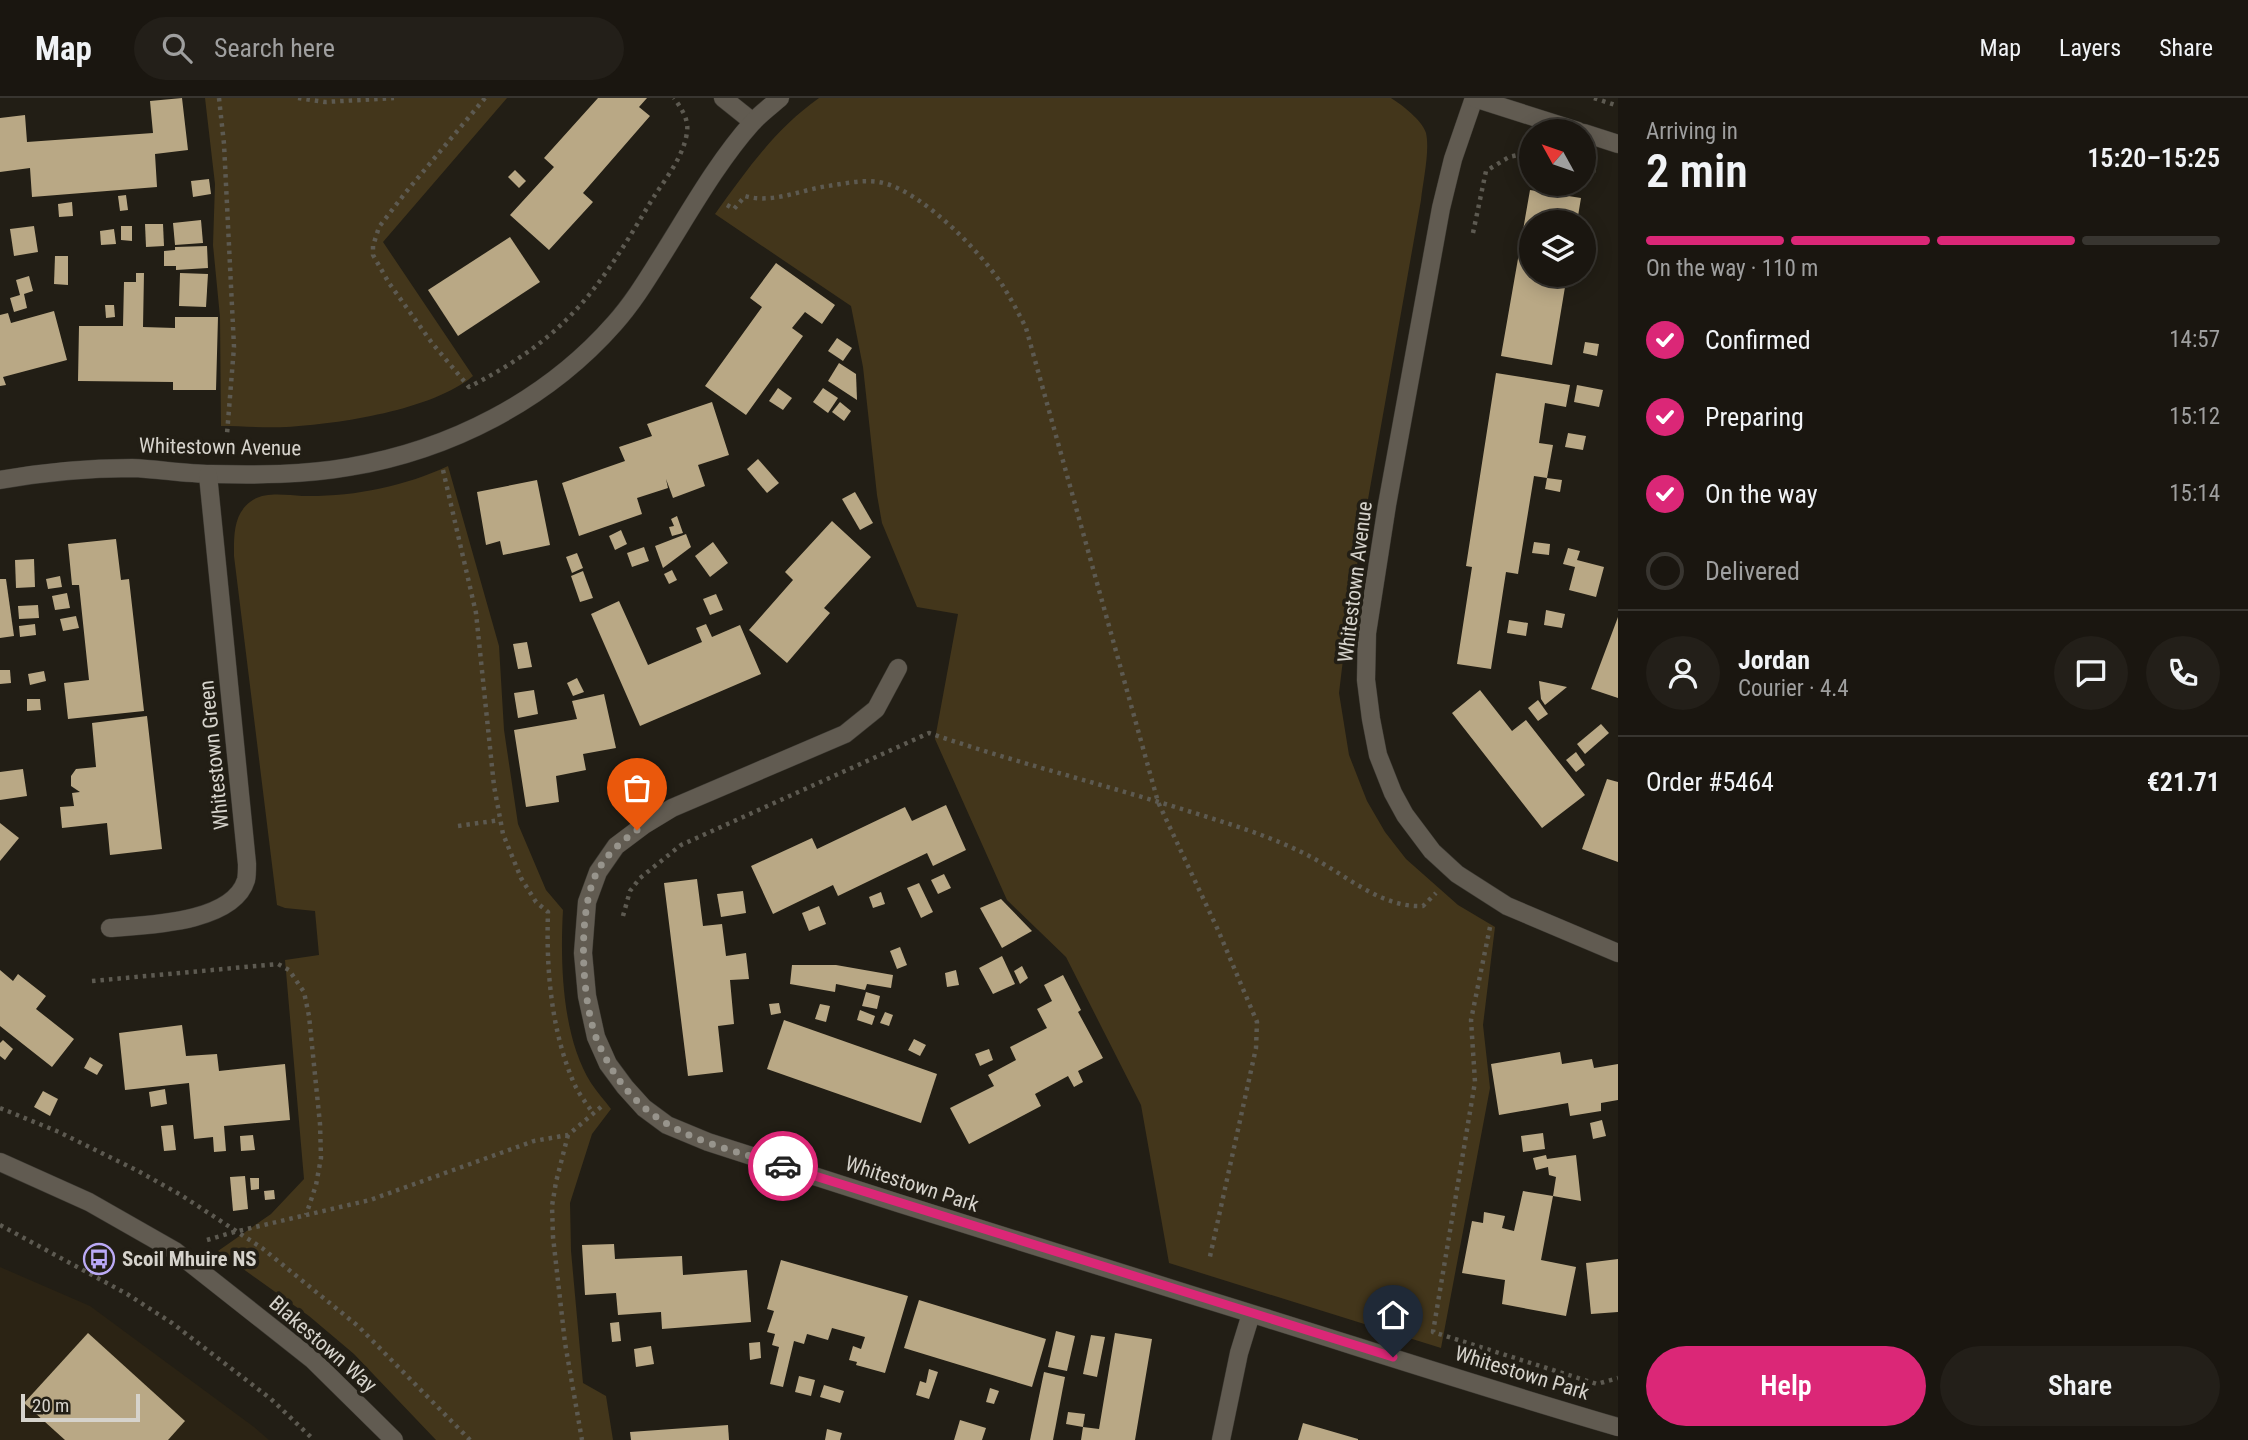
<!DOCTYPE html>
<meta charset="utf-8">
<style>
body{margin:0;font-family:"Roboto Condensed",sans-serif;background:#231f19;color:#f1f3f6;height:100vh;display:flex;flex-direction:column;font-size:26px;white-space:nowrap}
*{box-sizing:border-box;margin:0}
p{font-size:23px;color:#9f9f9f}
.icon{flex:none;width:38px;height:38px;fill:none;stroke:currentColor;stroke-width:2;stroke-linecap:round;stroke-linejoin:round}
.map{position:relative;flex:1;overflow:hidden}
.side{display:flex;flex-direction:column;background:#1a1610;width:630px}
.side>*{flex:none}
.needle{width:46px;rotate:310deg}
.controls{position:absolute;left:1519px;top:21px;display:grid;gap:14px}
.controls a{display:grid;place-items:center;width:77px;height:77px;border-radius:50%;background:#1a1610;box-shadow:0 4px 18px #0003,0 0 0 2px #383530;font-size:35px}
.scale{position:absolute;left:21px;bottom:18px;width:119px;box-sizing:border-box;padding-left:7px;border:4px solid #d6d3cc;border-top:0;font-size:19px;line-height:24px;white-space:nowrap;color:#d6d3cc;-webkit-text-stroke:5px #221e15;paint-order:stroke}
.pin{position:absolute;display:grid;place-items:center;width:60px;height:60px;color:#fff;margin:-72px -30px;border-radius:50% 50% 50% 0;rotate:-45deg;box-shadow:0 0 7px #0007}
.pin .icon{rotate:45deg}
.courier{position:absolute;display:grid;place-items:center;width:70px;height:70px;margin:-35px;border:5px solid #db2777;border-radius:50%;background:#fff;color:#222;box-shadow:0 2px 9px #0007}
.head em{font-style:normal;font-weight:600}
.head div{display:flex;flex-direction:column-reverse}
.head{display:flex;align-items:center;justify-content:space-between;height:119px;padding:0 28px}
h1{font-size:46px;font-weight:600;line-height:52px}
.bar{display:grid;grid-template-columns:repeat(4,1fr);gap:10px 7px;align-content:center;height:84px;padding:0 28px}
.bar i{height:9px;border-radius:5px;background:#383530}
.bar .on{background:#db2777}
.bar p{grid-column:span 4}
.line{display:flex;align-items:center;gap:18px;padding:0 28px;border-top:2px solid #383530}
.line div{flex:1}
.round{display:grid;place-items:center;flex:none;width:74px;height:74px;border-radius:37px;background:#231f19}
ol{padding:0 28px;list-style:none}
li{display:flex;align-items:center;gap:21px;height:77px}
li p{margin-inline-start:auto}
li .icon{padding:7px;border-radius:50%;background:#db2777;color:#fff;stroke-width:4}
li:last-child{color:#9f9f9f}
li i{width:38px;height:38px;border:4px solid #383530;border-radius:50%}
.action{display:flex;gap:14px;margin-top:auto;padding:14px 28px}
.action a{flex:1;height:80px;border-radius:42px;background:#db2777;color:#fff;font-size:28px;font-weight:600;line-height:80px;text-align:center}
.action a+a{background:#231f19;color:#f1f3f6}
header{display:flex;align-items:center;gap:42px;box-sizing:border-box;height:98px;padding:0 35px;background:#1a1610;border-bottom:2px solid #383530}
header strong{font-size:33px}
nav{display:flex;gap:38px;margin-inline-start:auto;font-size:24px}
.search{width:490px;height:63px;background:#231f19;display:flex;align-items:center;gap:18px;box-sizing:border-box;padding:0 24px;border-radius:38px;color:#9f9f9f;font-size:26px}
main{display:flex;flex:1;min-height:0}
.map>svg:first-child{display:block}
</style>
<header>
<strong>Map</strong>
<div class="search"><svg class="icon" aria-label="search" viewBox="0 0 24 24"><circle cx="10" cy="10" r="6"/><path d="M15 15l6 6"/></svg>Search here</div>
<nav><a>Map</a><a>Layers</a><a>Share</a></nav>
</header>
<main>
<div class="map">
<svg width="1618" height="1342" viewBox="0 0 1618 1342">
<rect width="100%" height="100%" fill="#221e15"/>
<path fill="#2b2314" d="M0,1169l90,39 164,121 15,13h-269z"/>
<g fill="#43361b">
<path d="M205,0h302l-124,144 90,134c-41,34 -134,48 -187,51 -21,1 -44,-1 -65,-1l-1,-109 -7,-72 2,-61z"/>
<path d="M819,0h572c11,7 31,22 35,35 4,18 -3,48 -5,67l-54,305 -20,121 -8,67 10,62 18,46 18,31 21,27 52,46 37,22 -12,98 7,63 -49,260 -272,-85 -28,-158 -75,-148 -59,-57 -72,-161 23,-125 -41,-7 -35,-84 -5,-28 -14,-128 -12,-61 -136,-92c31,-43 60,-85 104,-116z"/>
<path d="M448,368l51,180 5,84 14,94 28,66 17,20c-3,53 -1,127 28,173 6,9 14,18 20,26l-19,25 -22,69 1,48 12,132 23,13 7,44h-177l-82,-86 -45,-38 -91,-65 53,-37 33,-35 -19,-219 34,-5 -4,-44 -30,-3 -8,-3 -43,-349c0,-19 -1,-41 16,-54 13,-11 36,-7 52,-6 50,1 101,-9 146,-30z"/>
</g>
<g fill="#b9a885">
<path d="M182,0l6,52 -33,4 2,33 -125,10 -2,-29 -30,4v-54l25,-3 2,27 126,-9 -3,-32z"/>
<path d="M598,0h49l-8,9 11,9 -67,77 10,9 -44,48 -39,-35 44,-48 -10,-9z"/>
<path d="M515,72l11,11 -7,7 -11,-11z"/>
<path d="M209,81l2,15 -18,3 -2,-16z"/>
<path d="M1530,92l51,8 -4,24h-46v53h36l-15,90 -51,-9z"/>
<path d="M126,97l2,15 -8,1 -2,-15z"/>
<path d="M72,104l1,14 -14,1 -1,-13z"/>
<path d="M201,122l2,23 -28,2 -2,-22z"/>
<path d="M145,126h18l1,22 -18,1z"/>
<path d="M34,128l4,26 -24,4 -4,-27z"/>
<path d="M121,128h11v15l-11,-1z"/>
<path d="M114,131l2,15 -15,1 -1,-14z"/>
<path d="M510,139l30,45 -82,54 -30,-46z"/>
<path d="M207,148l1,22 -32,2v-4h-12v-15l11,-1v-3z"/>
<path d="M55,158h13v29l-14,-1z"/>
<path d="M776,165l59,42 -13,19 -17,-12 -13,16 11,8 -57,79 -41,-29 57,-79 -12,-9z"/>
<path d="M136,175h8l-1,54 32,1v-11h43l-2,73h-43v-8l-95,-1 1,-55h44l1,-44h12z"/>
<path d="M180,175l28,1 -2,33 -27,-1z"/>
<path d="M29,178l4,15 -9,3 3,14 -13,4 -4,-14 10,-3 -4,-15z"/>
<path d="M105,207h9l1,12 -9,1z"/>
<path d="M54,213l13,49 -64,17 3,8 -6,1v-71l8,-2 3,10z"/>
<path d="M837,240l15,10 -9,13 -15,-10z"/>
<path d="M1585,244l14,2 -2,12 -14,-3z"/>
<path d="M839,265l17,11 1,26 -29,-19z"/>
<path d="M1496,275l74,12 -4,22 -21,-4 -6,40 14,2 -6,33 -13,-2 -16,98 -12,-2 -15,97 -34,-5 15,-97 -6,-1z"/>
<path d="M1577,287l26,5 -4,17 -25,-5z"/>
<path d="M778,290l14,10 -9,12 -14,-9z"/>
<path d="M823,290l15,10 -10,15 -15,-11z"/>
<path d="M712,304l17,53 -31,10 7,21 -32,12 -7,-19 2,9 -31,10 5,16 -63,22 -17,-53 63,-22 -6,-14 33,-11 -5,-12z"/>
<path d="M840,304l11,9 -7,10 -12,-9z"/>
<path d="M1568,335l18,3 -3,14 -18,-3z"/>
<path d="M758,361l21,24 -12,10 -20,-24z"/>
<path d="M1547,380l15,2 -2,12 -15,-3z"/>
<path d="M537,382l13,65 -47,10 -3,-14 -14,4 -9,-53z"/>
<path d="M855,394l18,31 -13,7 -18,-31z"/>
<path d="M677,418l6,17 -11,3 -3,-9 5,-1 -3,-7z"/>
<path d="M832,423l39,36 -47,51 6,5 -43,50 -38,-33 44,-50 -8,-8z"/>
<path d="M621,432l6,14 -12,6 -6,-14z"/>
<path d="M686,436l5,13 -28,21 -8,-22z"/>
<path d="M116,441l5,41 8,-1 15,132 -76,8 -4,-36 25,-3 -10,-95h-7l-4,-41z"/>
<path d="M713,444l15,21 -18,14 -15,-21z"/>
<path d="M1534,444l16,2 -1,11 -17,-2z"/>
<path d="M644,449l5,14 -17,6 -5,-14z"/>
<path d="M1568,450l12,3 -3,9 27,7 -8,30 -27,-7 6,-23 -12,-3z"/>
<path d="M577,455l6,15 -11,5 -6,-16z"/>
<path d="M34,461l1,28 -19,1 -1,-28z"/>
<path d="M672,472l5,10 -8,4 -5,-10z"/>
<path d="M583,473l10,27 -13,4 -9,-26z"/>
<path d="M60,478l2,11 -14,2 -2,-10z"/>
<path d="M0,481h6l8,57 -14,2z"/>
<path d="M67,495l3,15 -15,2 -3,-14z"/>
<path d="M716,496l7,16 -13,5 -7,-16z"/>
<path d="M619,503l29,64 54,-23 -6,-14 10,-4 6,13 28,-12 21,49 -121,52 -49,-112z"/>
<path d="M38,507l1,13 -20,1 -1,-13z"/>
<path d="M1546,512l19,4 -3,14 -18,-3z"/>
<path d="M76,518l3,12 -16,3 -3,-12z"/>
<path d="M1618,519v81l-27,-9z"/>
<path d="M1509,522l19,3 -2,13 -19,-3z"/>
<path d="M35,526l1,11 -16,2 -1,-11z"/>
<path d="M527,544l5,25 -14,2 -5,-25z"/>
<path d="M0,572h10l1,13 -11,1z"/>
<path d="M44,573l2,10 -16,4 -2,-11z"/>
<path d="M577,580l7,14 -11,4 -6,-13z"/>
<path d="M1539,583l28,6 -22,18 -4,-6z"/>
<path d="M534,592l4,24 -20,4 -4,-25z"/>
<path d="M1480,592l32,41 14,-11 59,75 -43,33 -90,-115z"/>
<path d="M604,596l12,54 -33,6 3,16 -30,6 3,26 -33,5 -12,-77 63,-11 -5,-18z"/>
<path d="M27,601h13l1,11 -14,1z"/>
<path d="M1538,602l10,14 -10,7 -10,-13z"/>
<path d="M147,618l15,133 -52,6 -3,-32 -45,5 -2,-21 14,-1 -2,-13 8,-1 -9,-6v-10l5,-7 20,-2 -4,-44z"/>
<path d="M1601,626l8,9 -24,21 -8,-10z"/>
<path d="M1576,654l9,13 -9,7 -10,-12z"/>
<path d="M23,671l4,27 -27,4v-28z"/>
<path d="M1607,681l11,3v80l-36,-13z"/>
<path d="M946,707l20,45 -33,16 -6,-13 -89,43 -5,-11 -60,29 -22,-48 61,-28 5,11 88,-42 7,14z"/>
<path d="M0,725l19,15 -19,23z"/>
<path d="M944,776l7,14 -13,6 -7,-14z"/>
<path d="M697,781l6,47 19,-2 4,32 20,-3 3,26 -19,1 4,44 -16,2 5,46 -35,4 -24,-193z"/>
<path d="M919,785l14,29 -12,6 -14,-30z"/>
<path d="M743,793l3,22 -25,4 -4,-23z"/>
<path d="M881,794l4,12 -12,4 -4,-11z"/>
<path d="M1001,801l31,32 -30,17 -22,-40z"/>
<path d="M819,808l7,18 -17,7 -7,-18z"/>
<path d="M900,849l7,18 -10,4 -7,-18z"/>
<path d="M1002,858l13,28 -22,10 -14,-26z"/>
<path d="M792,867h44l57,10 -2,13 -24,-4 -2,6 -29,-6 -1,8 -45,-8z"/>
<path d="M1022,868l6,12 -8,6 -6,-13z"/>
<path d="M0,872l13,11 5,-7 28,22 -10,13 38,30 -22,28 -52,-41z"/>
<path d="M956,872l3,15 -12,2 -2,-14z"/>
<path d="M1063,877l18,35 -3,2 25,46 -25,13 5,11 -9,5 -6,-11 -33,18 6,12 -72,38 -19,-36 44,-22 -6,-11 28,-15 -6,-13 37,-19 -10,-19 15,-8 -8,-16z"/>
<path d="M866,894l14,4 -3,13 -15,-3z"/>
<path d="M779,905l2,10 -10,2 -2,-11z"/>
<path d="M820,906l10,2 -4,16 -11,-3z"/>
<path d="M860,912l15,6 -3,9 -15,-5z"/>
<path d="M885,914l8,3 -4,11 -9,-3z"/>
<path d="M784,922l153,54 -16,49 -154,-54z"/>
<path d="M182,927l4,31 31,-2 2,17 66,-7 5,56 -66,6 2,25 -12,1 -1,-15 -19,2 -5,-56 -64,7 -6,-57z"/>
<path d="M914,941l12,6 -6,11 -12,-6z"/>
<path d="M3,942l10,9 -8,11 -5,-4v-13z"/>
<path d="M989,951l4,11 -13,6 -5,-12z"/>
<path d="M1560,954l2,12 30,-5 2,9 24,-4v36l-17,3v8l-31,5 -2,-13 -69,12 -8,-51z"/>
<path d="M90,959l13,8 -6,10 -13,-7z"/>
<path d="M165,991l2,15 -16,3 -2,-15z"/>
<path d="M43,993l15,8 -8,17 -16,-9z"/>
<path d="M1602,1022l4,16 -13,3 -3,-16z"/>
<path d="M173,1027l3,25 -12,1 -3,-25z"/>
<path d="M1543,1035l2,16 -22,3 -2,-16z"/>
<path d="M253,1037l2,15 -14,1 -1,-15z"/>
<path d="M1546,1057l1,4 29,-4 5,46 -28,-5 3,-19 -7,-2 -1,-8 -12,3 -3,-12z"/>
<path d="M245,1078l3,33 -15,2 -3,-34z"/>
<path d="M250,1080h9v11l-8,1z"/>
<path d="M274,1092l1,9 -10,1 -1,-9z"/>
<path d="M1523,1093l30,5 -12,64 35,7 -10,49 -64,-12 3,-24 -43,-7 10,-52 11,2 1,-11 21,4 -3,12 12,3z"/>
<path d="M614,1146l1,15 67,-3 1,19 64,-5 4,52 -89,7 -1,-17 -43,3 -2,-22 -31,2 -3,-50z"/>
<path d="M1618,1161v53l-27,2 -5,-51z"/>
<path d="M781,1162l127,36 -23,77 -29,-8 1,-3 -8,-2 4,-14 8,3 4,-12 -33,-9 -4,12 -21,-6 -3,10 -10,-3 -11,46 -13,-3 9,-37 -7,-2 3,-11 -8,-2 7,-21 -7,-2z"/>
<path d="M919,1202l127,39 -14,48 -128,-39z"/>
<path d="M619,1224l2,19 -9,1 -2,-19z"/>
<path d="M1056,1233l19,5 -8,35 -19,-4z"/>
<path d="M88,1235l97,88 -17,19h-103l-41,-37z"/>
<path d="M1115,1235l37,6 -17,101h-54l2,-13 16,2z"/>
<path d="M1091,1237l14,2 -8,40 -14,-3z"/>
<path d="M760,1244l1,16 -11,2 -1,-17z"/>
<path d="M651,1248l3,18 -18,3 -2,-18z"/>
<path d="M929,1271l9,3 -9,27 -13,-4 4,-14 6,2z"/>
<path d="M1044,1274l21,5 -12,63h-23z"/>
<path d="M799,1278l16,4 -4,16 -16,-4z"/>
<path d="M824,1287l20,6 -4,12 -20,-6z"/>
<path d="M990,1290l9,3 -5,13 -8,-2z"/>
<path d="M1068,1314l17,2 -2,13 -17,-3z"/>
<path d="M960,1322l26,8 -4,12h-28z"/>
<path d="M1303,1325l55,16v1h-60z"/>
<path d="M728,1327l1,15h-98l-1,-8z"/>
<path d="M827,1331l15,4 -2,7h-15z"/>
</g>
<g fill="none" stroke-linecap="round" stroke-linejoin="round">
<g stroke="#3c3932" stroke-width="19">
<g id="minor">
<path d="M723,0l30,24"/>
<path d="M1474,0l-21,61 -12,49 -54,297 -20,128 -1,47 5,39 7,36 15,38 12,22 27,36 25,23 50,32 111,47"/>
<path d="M1474,0l104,33"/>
<path d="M1584,35l34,11"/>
<path d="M0,382c44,-8 87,-12 132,-12 26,1 53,6 79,6 46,1 93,1 138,-7 101,-17 197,-66 265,-143 19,-21 34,-46 49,-70 27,-43 55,-93 89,-131 8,-9 19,-17 28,-25"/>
<path d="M898,570l-22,41 -31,25 -173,74 -28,17 -28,21 -18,26 -11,30 -4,51 4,43 9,41 12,27 17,23 19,21 23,17 41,17c163,53 326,104 490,155 140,43 279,89 420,130"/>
<path d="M110,830c37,-3 123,-5 136,-48 1,-4 1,-11 1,-16l-39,-389"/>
<path d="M1221,1342l18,-87 12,-39"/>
</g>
</g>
<g stroke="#3c3932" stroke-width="19">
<path id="tertiary" d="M0,1064l89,40 86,49 138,109 81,80"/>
</g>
<g stroke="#5d5a51" stroke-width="4.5" stroke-dasharray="3.5 5" stroke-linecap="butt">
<path d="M219,0l5,46 10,203 -7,87"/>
<path d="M298,0l27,4 69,-4"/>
<path d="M485,0l-79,94 -27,35 -6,19v9l16,28 43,60 37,44c35,-18 69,-39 97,-67 36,-35 61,-79 87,-122 13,-20 31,-42 34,-66 2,-13 -6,-24 -13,-34"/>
<path d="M1594,0l24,8"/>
<path d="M1584,70l13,3"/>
<path d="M727,107l7,4 11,-13c27,8 55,-6 83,-10 20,-3 40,-8 59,-2 39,12 94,68 116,102 8,13 16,28 23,42l132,474 60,128 39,92 -1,26 -47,213"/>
<path d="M1473,135l13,-62 23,-14 22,-5"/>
<path d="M443,372l33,143 18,173 9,48 18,44 15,24 12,10c-2,56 3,117 25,169 5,12 13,22 20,32"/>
<path d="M458,728l42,-6"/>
<path d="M623,818l7,-25 10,-13 41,-33 248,-112c85,29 173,51 259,78 42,13 86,26 125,47 34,18 69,50 110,48l13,-13"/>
<path d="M1490,829l-19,93 4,62 -42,250 164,52 21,-6"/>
<path d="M92,883l186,-17 11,6 15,22 5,24 11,108 1,34 -5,27 -10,30"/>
<path d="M0,1010l59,24 79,39 43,24 81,53 96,78 112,114"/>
<path d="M568,1037l-12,47 -4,24 1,31 12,106 17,97"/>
<path d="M0,1127l127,69 45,29 99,76 43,41"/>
<path d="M207,1142l27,-8 136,-32 164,-59 34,-6 34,-29"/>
</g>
<use href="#minor" stroke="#615b51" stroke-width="18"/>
<use href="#tertiary" stroke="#615b51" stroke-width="18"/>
</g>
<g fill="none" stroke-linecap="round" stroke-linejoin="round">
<path stroke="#97948c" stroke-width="7" stroke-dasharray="0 12.6" d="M637,732c-16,12 -30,24 -40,42 -20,39 -16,127 0,168 11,26 27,51 49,69 38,32 91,42 137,57"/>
<path stroke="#db2777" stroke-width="9" d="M783,1068l610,191"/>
</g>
<defs>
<g id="bus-ring" transform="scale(1.575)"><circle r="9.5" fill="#221e15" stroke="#bbaaf6" stroke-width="1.5"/><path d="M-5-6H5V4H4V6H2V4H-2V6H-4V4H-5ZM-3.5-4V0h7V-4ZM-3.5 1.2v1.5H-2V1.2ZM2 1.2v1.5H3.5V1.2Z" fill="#bbaaf6"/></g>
</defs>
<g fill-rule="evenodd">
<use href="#bus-ring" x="99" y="1161"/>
</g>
<g text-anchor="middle" stroke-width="7" stroke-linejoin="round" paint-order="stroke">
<g font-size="21" fill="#d6d3cc" stroke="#221e15">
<text transform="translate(220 349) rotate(1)" y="7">Whitestown Avenue</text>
<text transform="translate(1355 484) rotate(-83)" y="7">Whitestown Avenue</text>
<text transform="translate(214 657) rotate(-96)" y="7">Whitestown Green</text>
<text transform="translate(912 1086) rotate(18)" y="7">Whitestown Park</text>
<text transform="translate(323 1246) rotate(41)" y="7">Blakestown Way</text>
<text transform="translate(1522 1275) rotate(17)" y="7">Whitestown Park</text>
</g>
<g font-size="21" font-weight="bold" fill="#d6d3cc" stroke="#221e15" text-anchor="start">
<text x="122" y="1168">Scoil Mhuire NS</text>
</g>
</g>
</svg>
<div class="controls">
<a><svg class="needle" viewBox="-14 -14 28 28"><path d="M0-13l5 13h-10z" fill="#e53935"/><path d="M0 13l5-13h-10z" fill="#9f9f9f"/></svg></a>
<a><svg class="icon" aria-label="layers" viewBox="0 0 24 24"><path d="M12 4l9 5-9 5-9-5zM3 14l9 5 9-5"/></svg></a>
</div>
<div class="scale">20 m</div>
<div class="pin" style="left:637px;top:732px;background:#ea580c"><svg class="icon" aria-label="bag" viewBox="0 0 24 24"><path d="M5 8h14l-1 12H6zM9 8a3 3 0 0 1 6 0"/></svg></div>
<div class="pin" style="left:1393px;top:1259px;background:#1f2937"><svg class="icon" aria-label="home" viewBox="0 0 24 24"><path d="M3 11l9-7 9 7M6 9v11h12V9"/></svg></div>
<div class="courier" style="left:783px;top:1068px"><svg class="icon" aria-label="car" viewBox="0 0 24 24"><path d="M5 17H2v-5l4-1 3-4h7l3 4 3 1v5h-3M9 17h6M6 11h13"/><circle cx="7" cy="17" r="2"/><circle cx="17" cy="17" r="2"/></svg></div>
</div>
<section class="side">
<div class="head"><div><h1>2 min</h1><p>Arriving in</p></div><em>15:20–15:25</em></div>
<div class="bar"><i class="on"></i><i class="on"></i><i class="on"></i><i></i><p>On the way · 110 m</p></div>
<ol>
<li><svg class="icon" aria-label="check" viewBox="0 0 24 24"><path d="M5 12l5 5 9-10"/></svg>Confirmed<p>14:57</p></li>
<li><svg class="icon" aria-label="check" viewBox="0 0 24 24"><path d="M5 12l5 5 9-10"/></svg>Preparing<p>15:12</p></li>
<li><svg class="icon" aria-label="check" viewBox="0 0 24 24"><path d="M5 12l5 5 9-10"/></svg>On the way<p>15:14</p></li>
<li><i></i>Delivered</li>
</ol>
<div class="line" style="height:126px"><a class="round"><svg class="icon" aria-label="person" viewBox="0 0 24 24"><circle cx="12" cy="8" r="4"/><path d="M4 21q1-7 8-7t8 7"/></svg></a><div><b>Jordan</b><p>Courier · 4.4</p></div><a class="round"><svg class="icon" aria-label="chat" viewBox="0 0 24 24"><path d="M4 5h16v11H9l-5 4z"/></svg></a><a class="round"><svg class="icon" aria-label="phone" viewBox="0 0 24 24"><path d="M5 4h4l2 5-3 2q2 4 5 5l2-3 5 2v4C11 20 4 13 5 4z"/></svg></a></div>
<div class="line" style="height:91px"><div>Order #5464</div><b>€21.71</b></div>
<div class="action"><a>Help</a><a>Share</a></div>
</section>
</main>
